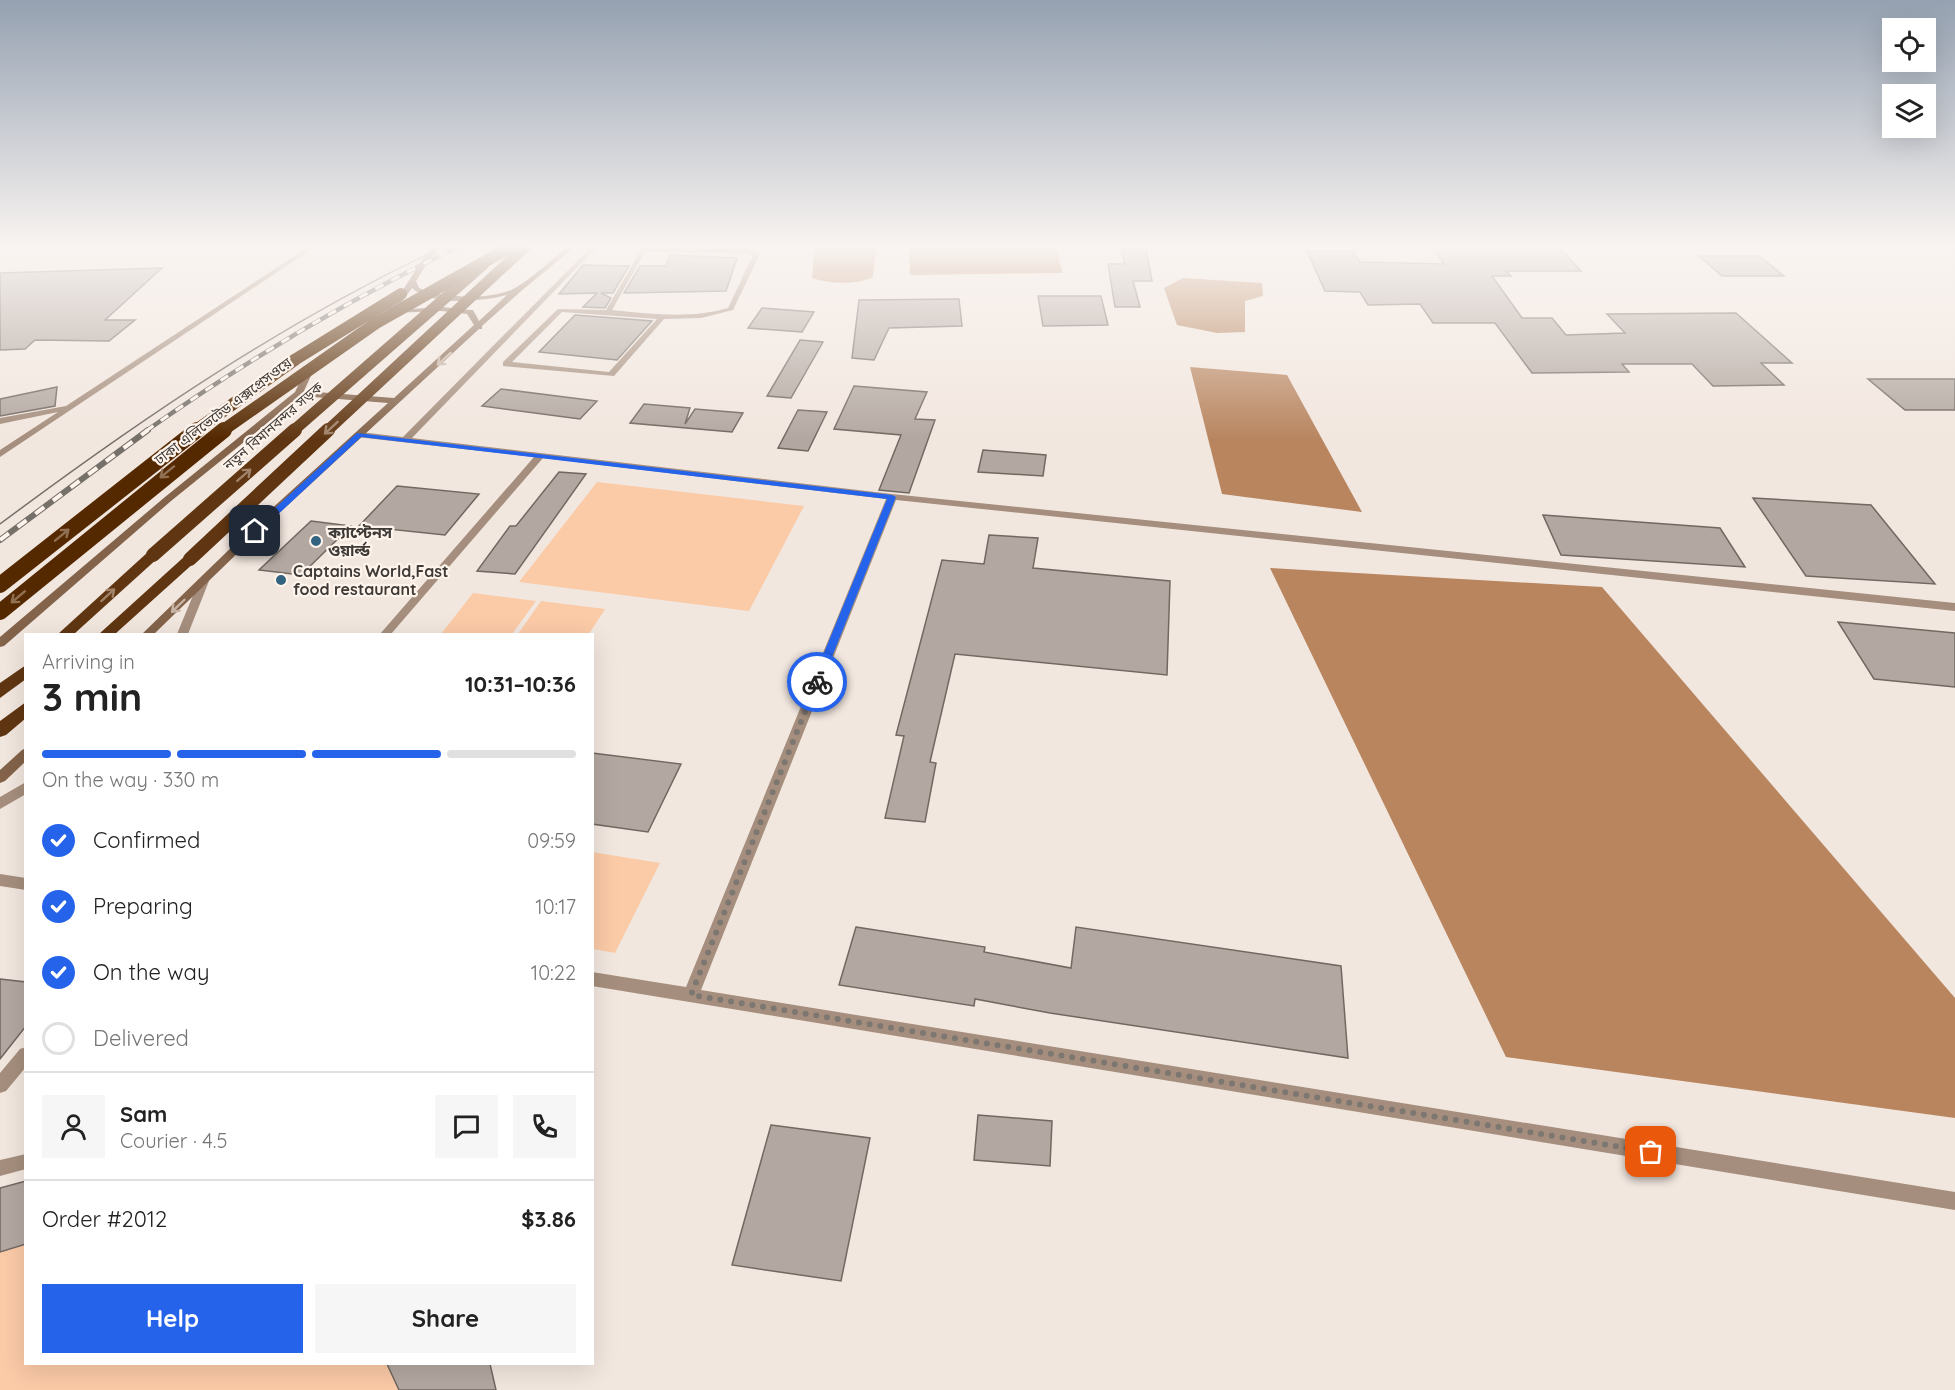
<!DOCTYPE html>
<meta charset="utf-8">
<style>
body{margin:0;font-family:Quicksand,"Noto Sans Bengali",sans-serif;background:#f6f6f6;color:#222;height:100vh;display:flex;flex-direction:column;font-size:22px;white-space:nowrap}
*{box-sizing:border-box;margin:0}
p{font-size:20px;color:#767676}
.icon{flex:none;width:33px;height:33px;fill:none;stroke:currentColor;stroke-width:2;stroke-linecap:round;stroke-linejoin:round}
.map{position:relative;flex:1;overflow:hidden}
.drawer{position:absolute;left:24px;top:633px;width:570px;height:732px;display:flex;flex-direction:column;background:#fff;border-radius:0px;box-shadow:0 6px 24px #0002}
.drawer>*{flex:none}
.fabs{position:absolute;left:1882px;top:18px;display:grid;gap:12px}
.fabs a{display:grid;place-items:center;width:54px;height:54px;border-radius:0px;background:#fff;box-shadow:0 6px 24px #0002;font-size:30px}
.pin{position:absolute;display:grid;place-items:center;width:51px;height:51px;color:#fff;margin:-26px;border-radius:12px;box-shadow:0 3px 9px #0006}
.courier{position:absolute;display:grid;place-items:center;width:60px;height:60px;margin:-30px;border:4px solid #2563eb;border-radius:50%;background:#fff;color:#222;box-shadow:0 2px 8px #0007}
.headline em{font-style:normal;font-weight:800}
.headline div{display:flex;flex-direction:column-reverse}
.headline{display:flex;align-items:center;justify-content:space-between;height:102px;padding:0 18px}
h1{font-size:39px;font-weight:800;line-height:45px}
.bar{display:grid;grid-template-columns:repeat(4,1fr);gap:9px 6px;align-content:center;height:72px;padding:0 18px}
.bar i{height:8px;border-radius:4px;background:#e0e0e0}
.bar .current{background:#2563eb}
.bar p{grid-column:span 4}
.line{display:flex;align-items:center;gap:15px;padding:0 18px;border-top:2px solid #e0e0e0}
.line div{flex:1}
.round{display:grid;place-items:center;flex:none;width:63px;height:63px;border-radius:0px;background:#f6f6f6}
ol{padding:0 18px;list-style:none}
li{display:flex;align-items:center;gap:18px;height:66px}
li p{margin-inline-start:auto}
li .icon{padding:6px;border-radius:50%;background:#2563eb;color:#fff;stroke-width:4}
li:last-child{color:#767676}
li i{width:33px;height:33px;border:3px solid #e0e0e0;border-radius:50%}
.action{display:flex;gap:12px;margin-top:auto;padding:12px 18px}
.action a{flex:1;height:69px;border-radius:0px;background:#2563eb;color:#fff;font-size:24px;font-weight:800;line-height:69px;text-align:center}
.action a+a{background:#f6f6f6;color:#222}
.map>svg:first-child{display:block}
</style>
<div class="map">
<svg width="1955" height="1390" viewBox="0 0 1955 1390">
<rect width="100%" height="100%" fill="#f2e7df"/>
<g fill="#fbcaa7">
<path d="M597,482l207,24 -55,105 -230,-29z"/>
<path d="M473,593l63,8 -24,33h-71z"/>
<path d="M541,601l64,8 -16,25h-71z"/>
<path d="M592,852l68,11 -45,90 -22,-4z"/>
<path d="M25,1181l1,183h464l6,26h-496v-202z"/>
</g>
<g fill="#b8855f">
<path d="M815,245h61l-3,32c-17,8 -43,7 -61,1z"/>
<path d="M909,245h146l8,28 -153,2z"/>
<path d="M1183,278l79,5 1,13 -18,5v31l-28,1 -40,-8 -13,-37z"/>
<path d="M1190,367l97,8 75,137 -140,-18z"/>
<path d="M1270,568l332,19 353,411v120l-449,-61z"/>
</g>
<g fill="#b3a8a1" stroke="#726862" stroke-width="1.5">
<path d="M1432,246h126l23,25h-75l5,5h-19l30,42h30l14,17 59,-2 -18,-19 129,-1 56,50h-31l23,22 -71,1 -21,-22h-70l7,8 -97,1 -37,-50h-62l-13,-19 -52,1 -8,-13 -35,-1 -18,-40h46l7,11 84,2z"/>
<path d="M1121,249h25l6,32h-19l7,26h-25l-7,-43h17z"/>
<path d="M670,255l67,3 -11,33 -102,2 16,-27h26z"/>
<path d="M1699,256h60l25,20h-62z"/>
<path d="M583,265l46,1 -16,27h-12l10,5 -6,10 -22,-1 14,-14 -38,1z"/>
<path d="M162,268l-57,52h30l-26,21 -74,-1 -10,9 -25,1v-77z"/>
<path d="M1038,296h63l7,29 -65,1z"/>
<path d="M959,299l3,27 -73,2 -15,32 -22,-2 7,-58z"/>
<path d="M762,308l52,4 -12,20 -54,-4z"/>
<path d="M575,315l77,6 -35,39 -78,-8z"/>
<path d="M800,340l23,2 -32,56 -24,-2z"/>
<path d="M1868,379h87v31h-50z"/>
<path d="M854,386l73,6 -12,27 20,1 -26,73 -30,-3 22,-55 -67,-6z"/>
<path d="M57,387l-2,19 -55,10v-17z"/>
<path d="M501,389l96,12 -17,18 -98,-13z"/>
<path d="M644,404l46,4 -5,16 10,-15 48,4 -11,19 -102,-9z"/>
<path d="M798,410l29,2 -19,39 -30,-3z"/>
<path d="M983,450l63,5 -3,21 -65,-4z"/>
<path d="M559,472l27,2 -71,100 -38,-3 33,-45h6z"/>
<path d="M397,486l82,8 -34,41 -86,-9z"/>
<path d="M1753,498l118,7 64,79 -129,-8z"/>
<path d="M1543,515l177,13 25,39 -184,-12z"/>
<path d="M311,521l40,5 -50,49 -42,-5z"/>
<path d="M989,535l49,3 -5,30 137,13 -3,94 -212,-21 -25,108 6,1 -11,59 -40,-4 19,-82 -8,-1 46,-175 42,4z"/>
<path d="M1838,622l117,11v54l-81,-8z"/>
<path d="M592,753l89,11 -33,68 -56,-8z"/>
<path d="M856,927l129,20 -1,5 87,16 5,-41 265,39 7,92 -298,-45 -75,-14 -1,7 -135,-21z"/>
<path d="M0,979l26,3v44l-26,33z"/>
<path d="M978,1115l74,6 -2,45 -76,-6z"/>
<path d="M771,1125l99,13 -29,143 -109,-16z"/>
<path d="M26,1181v63l-26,8v-64z"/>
<path d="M387,1364h103l6,26h-97z"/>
</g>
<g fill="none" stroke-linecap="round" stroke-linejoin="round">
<g fill="#a58e7d" fill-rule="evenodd">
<path d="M593,245h6l-190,196h-6v-4z"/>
<path d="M644,245h6l-2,3 96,1 16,5 -27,56 -32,8 -37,1 -50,57 -111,-10v-4l55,-53 48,1zM645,252l99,1 9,2 -25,53c-38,11 -76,6 -116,2zM562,312l95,7 -48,53 -97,-10z"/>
<path d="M26,1154v15l-26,7v-16z"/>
</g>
<g fill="#a58e7d" fill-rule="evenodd">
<path d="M311,245h7l-318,212v-7l58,-38 -58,12v-6l66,-12z"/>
<path d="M360,432l532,62 1063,109v8l-1059,-111 -195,490 1254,202v18l-1363,-224v-14l94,15 200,-488 -343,-41 -152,176h-11l154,-177 -177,-20v-4z"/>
<path d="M204,578l5,3 -21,53h-11l22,-53z"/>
<path d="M26,782v12l-26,15v-12z"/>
<path d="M0,874l26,4v12l-26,-4z"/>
<path d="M26,1047v20l-20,24 -6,2v-20l20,-24z"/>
</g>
<g fill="#83634a" fill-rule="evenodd">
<path d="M435,245h7l-14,17 -12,19 3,7c25,10 72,13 96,0 16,-9 40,-31 55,-43h7l-57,47 -38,34v3h-3l-203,187 -122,118h-12l126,-122 120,-109 -87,-7 -130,105 -167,145 -4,1v-10l165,-140 130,-105 12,-25 7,2 -10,22 90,7 80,-73 -7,-11 -25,-3 -50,2 -5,3 -4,-2 16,-18 23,-36zM412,288c20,19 71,13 95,7l-28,26 -6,-11h-3l-28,-3 -46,3z"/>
<path d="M26,748v13l-21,20 -5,2v-13l22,-20z"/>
</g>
<g fill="#603612" fill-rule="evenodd">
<path d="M153,551l7,4 -2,3 -84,76h-16l90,-82z"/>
<path d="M190,555l5,1 2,3 -2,3 -80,72h-16l86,-78z"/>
<path d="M26,665v14l-26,19v-15z"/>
<path d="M26,702v16l-20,17 -6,2v-16z"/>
</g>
<path stroke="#76706b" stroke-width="1.5" d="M0,524c142,-106 286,-204 447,-279"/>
<g stroke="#76706b" stroke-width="4.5">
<path id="rail-far1" d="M146,431c101,-71 205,-133 316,-186"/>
</g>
<g stroke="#76706b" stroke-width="6">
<path id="rail" d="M0,540l148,-110"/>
</g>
<use href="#rail-far1" stroke="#fff4ec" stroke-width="3" stroke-dasharray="9" stroke-linecap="butt"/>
<use href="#rail" stroke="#fff4ec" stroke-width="4" stroke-dasharray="11" stroke-linecap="butt"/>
<g stroke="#603612" stroke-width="11">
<path d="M293,431l191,-167"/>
<path d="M327,431l200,-186"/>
</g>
<g stroke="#603612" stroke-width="14">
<path d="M153,555l142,-125"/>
<path d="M190,559l138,-129"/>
</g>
<g stroke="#552900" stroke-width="12">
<path d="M195,431l101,-72 105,-65"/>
<path d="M222,431l154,-108 138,-78"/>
</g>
<g stroke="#552900" stroke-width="16">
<path d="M0,585l197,-155"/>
<path d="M0,612l224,-182"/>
</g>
</g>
<defs><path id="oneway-shaft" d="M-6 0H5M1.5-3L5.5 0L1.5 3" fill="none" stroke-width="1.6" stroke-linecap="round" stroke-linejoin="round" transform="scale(1.5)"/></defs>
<g stroke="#c7b3a3">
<use href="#oneway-shaft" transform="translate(444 359) rotate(138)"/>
<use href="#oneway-shaft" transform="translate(178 606) rotate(136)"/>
</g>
<g stroke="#a08269">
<use href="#oneway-shaft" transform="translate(331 428) rotate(137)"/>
<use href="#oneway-shaft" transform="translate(244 475) rotate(-41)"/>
<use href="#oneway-shaft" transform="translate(108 595) rotate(-42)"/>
</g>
<g stroke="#907053">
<use href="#oneway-shaft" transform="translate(167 472) rotate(141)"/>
<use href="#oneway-shaft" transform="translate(62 535) rotate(-39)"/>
<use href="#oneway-shaft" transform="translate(18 597) rotate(140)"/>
</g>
<linearGradient id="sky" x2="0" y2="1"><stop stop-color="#95a1b1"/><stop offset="0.56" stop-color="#f9f4f1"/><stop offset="1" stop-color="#f9f4f1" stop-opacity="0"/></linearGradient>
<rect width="1955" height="439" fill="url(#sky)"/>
<path fill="#2563eb" d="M357,433l535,62 4,2 -74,185 -5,4 -5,-4 75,-183 -526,-62 -103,96h-6v-4z"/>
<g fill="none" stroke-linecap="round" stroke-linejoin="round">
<path stroke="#7d7772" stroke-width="6" stroke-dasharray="0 10.8" d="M817,682l-126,313 960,157"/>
</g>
<g fill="#326381" stroke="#fff4ec" stroke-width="2">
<circle cx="316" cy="541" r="6"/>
<circle cx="281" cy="580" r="6"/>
</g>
<g text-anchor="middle" stroke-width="4.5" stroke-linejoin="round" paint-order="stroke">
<g font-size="14" fill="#3e3a37" stroke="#fff4ec">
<text transform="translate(223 411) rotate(-37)" y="5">ঢাকা এলিভেটেড এক্সপ্রেসওয়ে</text>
<text transform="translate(273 426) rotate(-41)" y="5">নতুন বিমানবন্দর সড়ক</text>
</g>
<g font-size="16" font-weight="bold" fill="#3e3a37" stroke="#fff4ec" text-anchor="start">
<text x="328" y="538">ক্যাপ্টেনস<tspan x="328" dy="18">ওয়ার্ল্ড</tspan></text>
<text x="293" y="577">Captains World,Fast<tspan x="293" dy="18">food restaurant</tspan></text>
</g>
</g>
</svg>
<div class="fabs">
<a><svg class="icon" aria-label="locate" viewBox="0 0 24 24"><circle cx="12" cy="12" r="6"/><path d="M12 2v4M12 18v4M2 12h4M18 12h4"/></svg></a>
<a><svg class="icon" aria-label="layers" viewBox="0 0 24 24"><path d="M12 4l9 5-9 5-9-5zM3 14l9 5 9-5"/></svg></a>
</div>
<div class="pin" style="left:1651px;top:1152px;background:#ea580c"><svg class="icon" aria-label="bag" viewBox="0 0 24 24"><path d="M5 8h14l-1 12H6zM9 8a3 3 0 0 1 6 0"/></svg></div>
<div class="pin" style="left:255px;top:531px;background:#1f2937"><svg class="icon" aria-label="home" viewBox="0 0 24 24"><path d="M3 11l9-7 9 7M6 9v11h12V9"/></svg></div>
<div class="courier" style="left:817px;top:682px"><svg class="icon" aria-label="bike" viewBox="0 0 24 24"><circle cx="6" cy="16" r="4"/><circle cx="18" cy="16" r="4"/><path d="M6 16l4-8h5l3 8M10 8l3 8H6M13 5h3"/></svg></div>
<section class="drawer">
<div class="headline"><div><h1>3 min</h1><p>Arriving in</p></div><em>10:31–10:36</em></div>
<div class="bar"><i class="current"></i><i class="current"></i><i class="current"></i><i></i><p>On the way · 330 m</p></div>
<ol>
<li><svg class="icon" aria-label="check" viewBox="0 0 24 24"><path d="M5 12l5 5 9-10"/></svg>Confirmed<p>09:59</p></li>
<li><svg class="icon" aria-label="check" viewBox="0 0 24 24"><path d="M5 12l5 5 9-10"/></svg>Preparing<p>10:17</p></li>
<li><svg class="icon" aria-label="check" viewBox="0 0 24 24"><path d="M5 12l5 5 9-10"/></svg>On the way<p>10:22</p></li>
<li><i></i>Delivered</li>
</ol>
<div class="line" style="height:108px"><a class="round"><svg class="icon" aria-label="person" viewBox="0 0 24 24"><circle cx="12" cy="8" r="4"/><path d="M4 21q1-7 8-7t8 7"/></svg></a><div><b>Sam</b><p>Courier · 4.5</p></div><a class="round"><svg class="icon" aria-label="chat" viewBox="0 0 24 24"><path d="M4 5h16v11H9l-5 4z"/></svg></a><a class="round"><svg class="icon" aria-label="phone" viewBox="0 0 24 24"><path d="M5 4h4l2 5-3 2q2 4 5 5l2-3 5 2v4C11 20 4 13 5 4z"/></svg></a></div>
<div class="line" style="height:78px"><div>Order #2012</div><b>$3.86</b></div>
<div class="action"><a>Help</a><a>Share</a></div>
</section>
</div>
